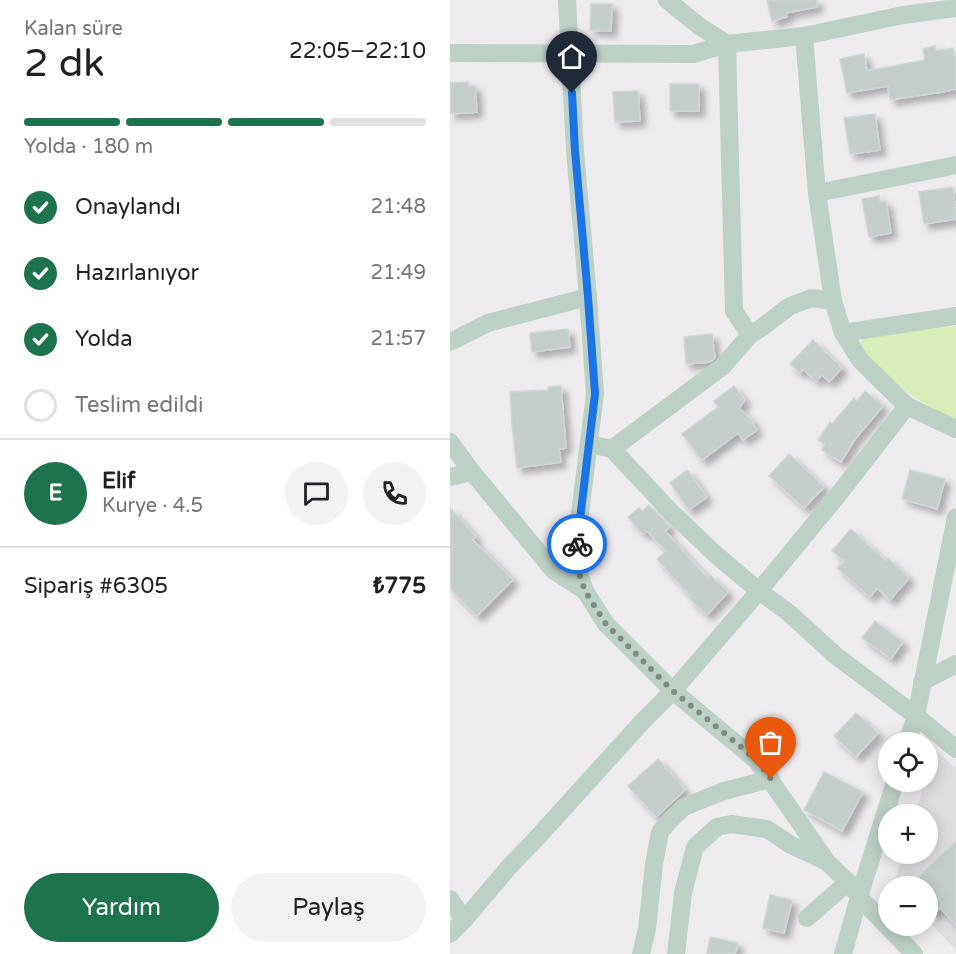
<!DOCTYPE html>
<html lang="tr">
<meta charset="utf-8">
<style>
body{margin:0;font-family:"Varela Round",sans-serif;background:#f2f2f2;color:#202124;height:100vh;display:flex;flex-direction:column;font-size:22px;white-space:nowrap}
*{box-sizing:border-box;margin:0}
p{font-size:20px;color:#757577}
.icon{flex:none;width:33px;height:33px;fill:none;stroke:currentColor;stroke-width:2;stroke-linecap:round;stroke-linejoin:round}
.map{position:relative;flex:1;overflow:hidden}
.panel{display:flex;flex-direction:column;background:#fff;width:450px}
.panel>*{flex:none}
.buttons{position:absolute;left:428px;top:732px;display:grid;gap:12px}
.buttons a{display:grid;place-items:center;width:60px;height:60px;border-radius:50%;background:#fff;box-shadow:0 3px 15px #0003;font-size:30px}
.pin{position:absolute;display:grid;place-items:center;width:51px;height:51px;color:#fff;margin:-62px -26px;border-radius:50% 50% 50% 0;rotate:-45deg;box-shadow:0 0 6px #0007}
.pin .icon{rotate:45deg}
.courier{position:absolute;display:grid;place-items:center;width:60px;height:60px;margin:-30px;border:4px solid #1a73e8;border-radius:50%;background:#fff;color:#222;box-shadow:0 2px 8px #0007}
.headline em{font-style:normal;font-weight:600}
.headline div{display:flex;flex-direction:column-reverse}
.headline{display:flex;align-items:center;justify-content:space-between;height:102px;padding:0 24px}
h1{font-size:39px;font-weight:600;line-height:45px}
.bar{display:grid;grid-template-columns:repeat(4,1fr);gap:9px 6px;align-content:center;height:72px;padding:0 24px}
.bar i{height:8px;border-radius:4px;background:#e0e0e0}
.bar .current{background:#1e734f}
.bar p{grid-column:span 4}
.line{display:flex;align-items:center;gap:15px;padding:0 24px;border-top:2px solid #e0e0e0}
.line div{flex:1}
.round{display:grid;place-items:center;flex:none;width:63px;height:63px;border-radius:32px;background:#f2f2f2}
ol{padding:0 24px;list-style:none}
li{display:flex;align-items:center;gap:18px;height:66px}
li p{margin-inline-start:auto}
li .icon{padding:6px;border-radius:50%;background:#1e734f;color:#fff;stroke-width:4}
li:last-child{color:#757577}
li i{width:33px;height:33px;border:3px solid #e0e0e0;border-radius:50%}
.button{display:flex;gap:12px;margin-top:auto;padding:12px 24px}
.button a{flex:1;height:69px;border-radius:36px;background:#1e734f;color:#fff;font-size:24px;font-weight:600;line-height:69px;text-align:center}
.button a+a{background:#f2f2f2;color:#202124}
main{display:flex;flex:1;min-height:0}
.map>svg:first-child{display:block}
</style>
<main>
<section class="panel">
<div class="headline"><div><h1>2 dk</h1><p>Kalan süre</p></div><em>22:05–22:10</em></div>
<div class="bar"><i class="current"></i><i class="current"></i><i class="current"></i><i></i><p>Yolda · 180 m</p></div>
<ol>
<li><svg class="icon" aria-label="check" viewBox="0 0 24 24"><path d="M5 12l5 5 9-10"/></svg>Onaylandı<p>21:48</p></li>
<li><svg class="icon" aria-label="check" viewBox="0 0 24 24"><path d="M5 12l5 5 9-10"/></svg>Hazırlanıyor<p>21:49</p></li>
<li><svg class="icon" aria-label="check" viewBox="0 0 24 24"><path d="M5 12l5 5 9-10"/></svg>Yolda<p>21:57</p></li>
<li><i></i>Teslim edildi</li>
</ol>
<div class="line" style="height:108px"><b class="round" style="background:#1e734f;color:#fff">E</b><div><b>Elif</b><p>Kurye · 4.5</p></div><a class="round"><svg class="icon" aria-label="chat" viewBox="0 0 24 24"><path d="M4 5h16v11H9l-5 4z"/></svg></a><a class="round"><svg class="icon" aria-label="phone" viewBox="0 0 24 24"><path d="M5 4h4l2 5-3 2q2 4 5 5l2-3 5 2v4C11 20 4 13 5 4z"/></svg></a></div>
<div class="line" style="height:78px"><div>Sipariş #6305</div><b>₺775</b></div>
<div class="button"><a>Yardım</a><a>Paylaş</a></div>
</section>
<div class="map">
<svg width="506" height="954" viewBox="0 0 506 954">
<defs>
<filter id="shadow"><feDropShadow dx="5.5" dy="5.5" stdDeviation="3" flood-color="#0004"/></filter>
</defs>
<rect width="100%" height="100%" fill="#eeebee"/>
<path fill="#dfdde0" d="M484,749l22,19v182l-29,-30v-34h-34l10,-32h24v-40h-12l10,-32h2v-8z"/>
<path fill="#d9edb8" d="M506,326v98l-66,-43 -29,-28 -2,-10 9,-8z"/>
<g fill="#c5cecb" stroke="#cfd7d5" stroke-width="1.5" filter="url(#shadow)">
<path d="M317,0h50v7l-31,6 1,4 -15,4z"/>
<path d="M141,4h21l-1,27 -21,-1z"/>
<path d="M485,46l1,5 17,-3 3,13v28l-14,3 -52,8 -2,-14 -41,7 -7,-34 24,-5 3,17 58,-11 -2,-11z"/>
<path d="M18,82v4h7l2,26 -27,2v-31z"/>
<rect x="220" y="84" width="29" height="27"/>
<path d="M188,91l2,30 -25,1 -2,-30z"/>
<path d="M425,114l5,36 -30,4 -6,-36z"/>
<path d="M503,187l3,32 -32,5 -5,-32z"/>
<path d="M429,196l1,6 6,-1 5,32 -22,4 -7,-38z"/>
<path d="M118,329l2,18 -38,5 -2,-19z"/>
<path d="M262,334l3,24 -5,4 -24,2 -2,-27z"/>
<path d="M363,340l29,28 -13,14 -7,-7 -6,6 -13,-12 -3,4 -10,-9z"/>
<path d="M111,386l5,62 -7,1 2,13 -44,6 -5,-42 -2,-34 38,-2v-3z"/>
<path d="M284,386l11,14 -6,8 15,14 -2,1 5,7 -14,10 -5,-7 -36,27 -20,-26 36,-27 -4,-6z"/>
<path d="M415,391l18,15 -28,33 -14,23 -19,-12 3,-6 -7,-4 12,-18 2,2 22,-26 3,3z"/>
<path d="M339,454l35,33 -20,21 -35,-32z"/>
<path d="M237,470l20,27 -18,13 -19,-27z"/>
<path d="M460,470l35,9 -8,30 -35,-10z"/>
<path d="M199,505l21,22 -5,4 43,47 2,-3 18,17 -21,23 -18,-17 2,-1 -34,-38 9,-8 -19,-20 -4,3 -15,-17 11,-9 3,3z"/>
<path d="M0,508l26,29 -3,3 40,40 -36,36 -27,-27z"/>
<path d="M401,529l35,32 2,-3 21,20 -19,22 -13,-12 -7,9 -33,-29 7,-7 -12,-10z"/>
<path d="M425,621l28,21 -12,17 -29,-21z"/>
<path d="M406,713l22,20 -22,24 -22,-21z"/>
<path d="M208,759l27,31 -29,27 -28,-31z"/>
<path d="M374,772l39,20 -21,39 -38,-21z"/>
<path d="M506,841v84l-16,-17 -6,6 -7,-7v-21h-18z"/>
<path d="M320,895l22,5 -8,33 -21,-5z"/>
<path d="M260,937l28,6 -3,11h-28z"/>
</g>
<g fill="none" stroke-linecap="round" stroke-linejoin="round">
<g stroke="#bed1c6" stroke-width="18">
<path d="M117,0l8,151 13,146 7,97 -19,151 1,22 8,24 21,33 67,67 84,70 70,101 21,20 11,15 55,57"/>
<path d="M217,0l32,26 28,18 77,-8 99,-21 53,-7"/>
<path d="M354,36l13,157 16,108 10,32 17,27 47,46 49,23"/>
<path d="M0,53l243,1 34,-10 7,267 16,24"/>
<path d="M367,193l139,-28"/>
<path d="M393,333l113,-17"/>
<path d="M0,342l38,-19 100,-26"/>
<path d="M0,442l22,30 82,99 31,20"/>
<path d="M139,444l23,5 59,63 43,41 45,38 30,22 46,42 81,61 40,33"/>
<path d="M162,449l111,-83 27,-31 11,-7 29,-22 22,-8 21,3"/>
<path d="M0,477l22,-5"/>
<path d="M472,682l34,-18"/>
<path d="M457,742l9,-26 40,-199"/>
<path d="M0,899l14,21"/>
<path d="M357,918l41,-36"/>
<path d="M0,934l14,-14 45,-53 26,-27 108,-119 30,-30 86,-100 79,-96 69,-89"/>
<path d="M191,954l6,-25 7,-65 6,-32 10,-12 14,-13 40,-16 47,-12"/>
<path d="M226,954l7,-61 12,-46 22,-20 14,-3 36,5 24,16 35,16"/>
<path d="M393,954l16,-57 36,-115"/>
</g>
</g>
<g fill="none" stroke-linecap="round" stroke-linejoin="round">
<path stroke="#808b85" stroke-width="6" stroke-dasharray="0 10.8" d="M127,544v23l8,24 21,33 67,67 85,70 13,18"/>
<path stroke="#1a73e8" stroke-width="8" d="M122,93l3,58 13,146 7,97 -18,150"/>
</g>
</svg>
<div class="buttons">
<a><svg class="icon" aria-label="locate" viewBox="0 0 24 24"><circle cx="12" cy="12" r="6"/><path d="M12 2v4M12 18v4M2 12h4M18 12h4"/></svg></a>
<a>+</a>
<a>−</a>
</div>
<div class="pin" style="left:321px;top:779px;background:#ea580c"><svg class="icon" aria-label="bag" viewBox="0 0 24 24"><path d="M5 8h14l-1 12H6zM9 8a3 3 0 0 1 6 0"/></svg></div>
<div class="pin" style="left:122px;top:93px;background:#1f2937"><svg class="icon" aria-label="home" viewBox="0 0 24 24"><path d="M3 11l9-7 9 7M6 9v11h12V9"/></svg></div>
<div class="courier" style="left:127px;top:544px"><svg class="icon" aria-label="bike" viewBox="0 0 24 24"><circle cx="6" cy="16" r="4"/><circle cx="18" cy="16" r="4"/><path d="M6 16l4-8h5l3 8M10 8l3 8H6M13 5h3"/></svg></div>
</div>
</main>
